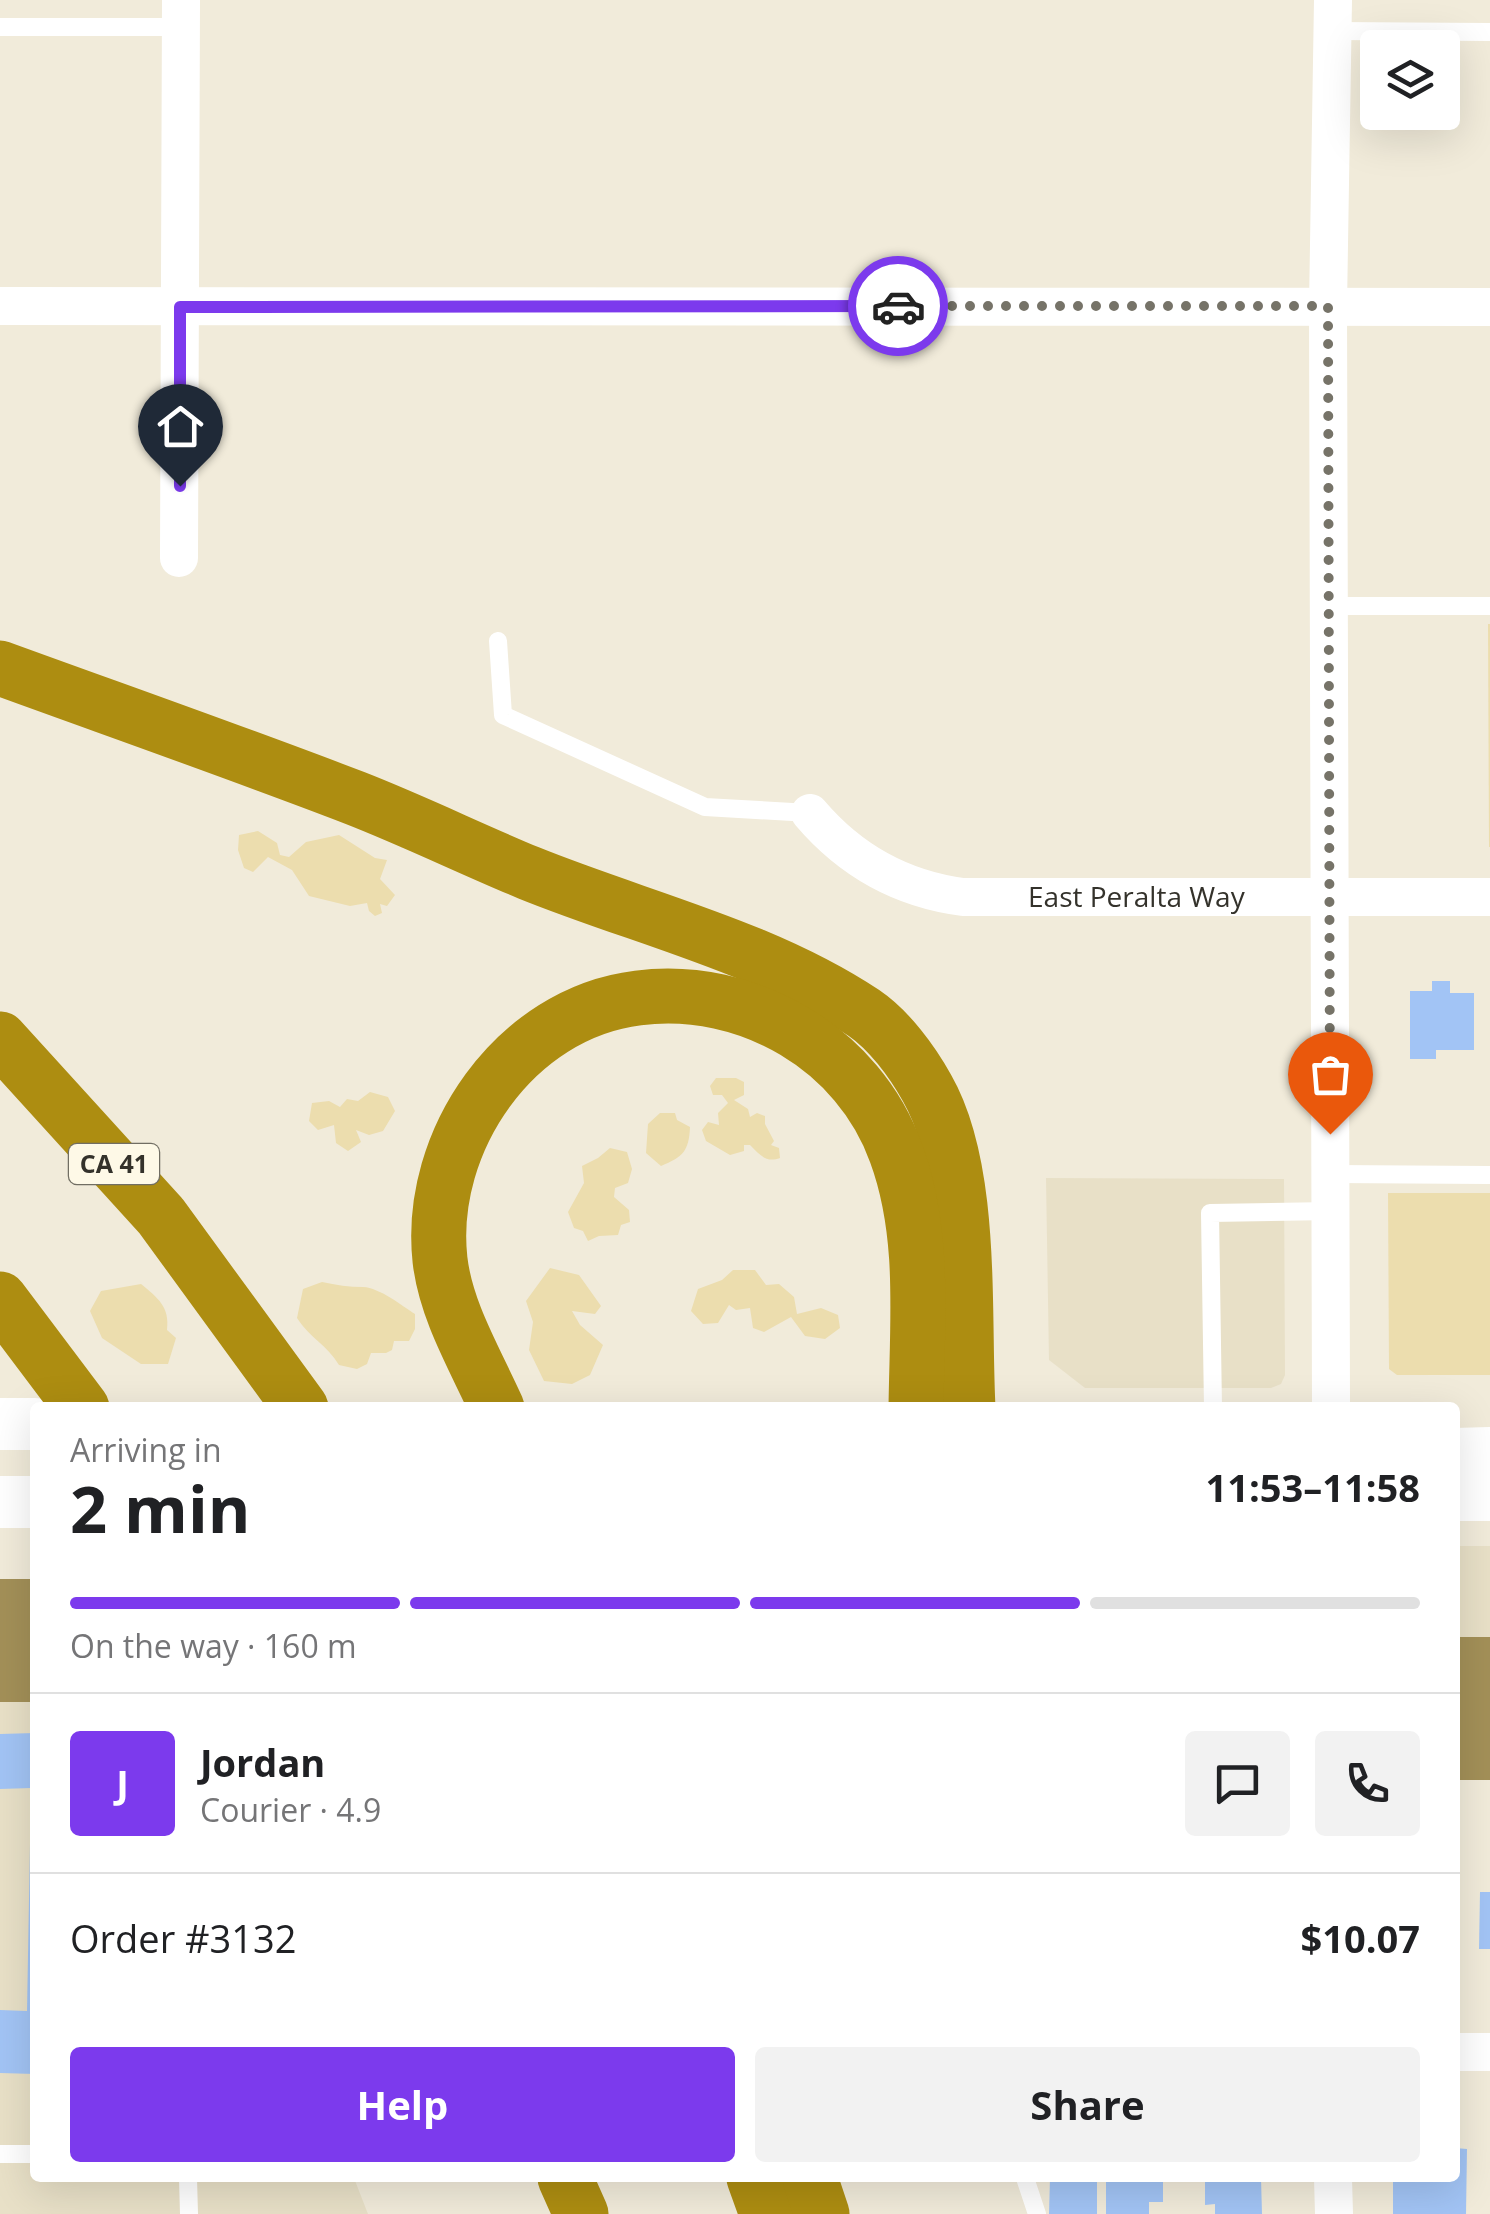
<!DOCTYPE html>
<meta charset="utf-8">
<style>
body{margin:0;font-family:"Open Sans",sans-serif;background:#f2f2f2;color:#202124;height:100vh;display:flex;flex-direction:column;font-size:38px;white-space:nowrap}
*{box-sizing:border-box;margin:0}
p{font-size:32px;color:#757577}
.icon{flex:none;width:55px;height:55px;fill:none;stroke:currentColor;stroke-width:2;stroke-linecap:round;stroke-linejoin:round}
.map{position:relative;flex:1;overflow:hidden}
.sheet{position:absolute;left:30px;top:1402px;width:1430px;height:780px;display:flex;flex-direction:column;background:#fff;border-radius:10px;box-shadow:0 10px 40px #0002}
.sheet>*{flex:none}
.tools{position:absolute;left:1360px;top:30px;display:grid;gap:20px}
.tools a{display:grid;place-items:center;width:100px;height:100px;border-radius:10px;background:#fff;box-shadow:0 10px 40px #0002;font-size:50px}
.pin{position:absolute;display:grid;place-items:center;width:85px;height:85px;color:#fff;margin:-102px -42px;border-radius:50% 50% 50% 0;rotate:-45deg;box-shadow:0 0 10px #0007}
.pin .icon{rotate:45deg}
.courier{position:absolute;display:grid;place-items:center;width:100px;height:100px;margin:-50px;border:8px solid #7c3aed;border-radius:50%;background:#fff;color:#222;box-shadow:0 2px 12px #0007}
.headline em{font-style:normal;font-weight:700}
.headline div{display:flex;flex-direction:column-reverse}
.headline{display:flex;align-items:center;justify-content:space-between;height:170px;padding:0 40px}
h1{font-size:65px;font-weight:700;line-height:75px}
.bar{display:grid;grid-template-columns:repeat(4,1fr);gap:15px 10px;align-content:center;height:120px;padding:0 40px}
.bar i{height:12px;border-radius:8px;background:#e0e0e0}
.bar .current{background:#7c3aed}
.bar p{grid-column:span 4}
.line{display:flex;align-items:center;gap:25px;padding:0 40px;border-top:2px solid #e0e0e0}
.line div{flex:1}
.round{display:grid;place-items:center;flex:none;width:105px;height:105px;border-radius:10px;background:#f2f2f2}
.cta{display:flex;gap:20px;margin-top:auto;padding:20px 40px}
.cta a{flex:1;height:115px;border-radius:10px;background:#7c3aed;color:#fff;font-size:40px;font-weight:700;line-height:115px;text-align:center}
.cta a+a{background:#f2f2f2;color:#202124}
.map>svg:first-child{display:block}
</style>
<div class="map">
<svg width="1490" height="2214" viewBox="0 0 1490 2214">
<rect width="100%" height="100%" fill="#f1ebda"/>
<g fill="#e8e0c7">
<path d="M1046,1178l238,1 1,196 -4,9 -10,4h-186l-36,-28z"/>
<rect x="1455" y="1546" width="35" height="91"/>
<path d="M0,1702h35v476h319l14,36h-368z"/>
</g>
<g fill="#ecddae">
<path d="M1488,624h2v223h-1z"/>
<path d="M258,831l19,12 3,12 9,2 17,-15 33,-7 36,23 12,2 -7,19 15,16 -8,11 -7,-2 2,9 -7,3 -6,-5 -2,-8 -17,3 -41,-10 -17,-26 -24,-13 -15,15 -9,-4 -6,-18 1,-15z"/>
<path d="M716,1078h20l8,4v13l-10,5 14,9 2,8 7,-4 8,3v8l9,17 -3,4 8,3 1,10c-14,5 -20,-3 -30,-13h-6v6l-14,4 -24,-14 -4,-11 6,-8 11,3 -1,-12 10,-10 -6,-8h-9l-3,-9z"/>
<path d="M370,1092l18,5 7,14 -12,20 -14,4 -13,-5 5,12 -13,9 -12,-8 -2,-18 -16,5 -9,-9 3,-18 17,-2 11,6 7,-8 11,2z"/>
<path d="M660,1113h15l2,7 13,7c-1,24 -7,30 -29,39l-15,-13 2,-29z"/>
<path d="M610,1148l17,4 5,17 -4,14 -13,5 -1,9 15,13 1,12 -9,3 -3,10 -19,1 -11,5 -5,-10 -9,-3 -6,-16 16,-29 -2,-17 16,-8z"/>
<path d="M1388,1193h102v182h-93l-8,-6z"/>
<path d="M550,1268l29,7 22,31 -6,8 -23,-3 8,14 23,20 -13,30 -18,9 -28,-3 -15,-31 4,-28 -7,-21z"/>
<path d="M733,1270h22l11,15 13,-1 15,13 3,17 24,-6 17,7 2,13 -15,11 -20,-3 -14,-19 -27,15 -11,-4 -3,-20 -14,2 -7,-5 -11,18 -15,1 -12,-13 7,-22 24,-9z"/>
<path d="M322,1282c14,3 27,5 41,5 17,1 38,18 52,27v15l-6,12h-15l-2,9 -6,3h-15l-4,11 -10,5 -18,-4c-12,-20 -29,-27 -42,-47l6,-29z"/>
<path d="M141,1284c17,14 29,23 26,46l9,8 -8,26h-27l-39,-26 -12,-27 11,-20z"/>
</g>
<g fill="#a39058">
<rect x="0" y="1579" width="35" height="123"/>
<rect x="1455" y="1637" width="35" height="143"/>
</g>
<g fill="#a2c4f5">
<path d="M1432,981h18v12h24v57h-38v9h-26v-68h22z"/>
<path d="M35,1733v341l-35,-1v-63l27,1 4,-223 -31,1v-55z"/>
<path d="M1480,1892h10v57h-11z"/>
<path d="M1455,2148l12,1 -1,65h-73v-36h62z"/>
<path d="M1050,2178h47v36h-48z"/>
<path d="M1106,2178h57v24h-14v12h-43z"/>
<path d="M1205,2178h56l1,36h-47v-10l-10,1z"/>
</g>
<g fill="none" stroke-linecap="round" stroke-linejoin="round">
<g stroke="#fff" stroke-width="18">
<path d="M0,27h180"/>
<path d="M1332,31l158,1"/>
<path d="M1329,606h161"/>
<path d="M498,641l5,74 202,92 105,6"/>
<path d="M1331,1174l159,1"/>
<path d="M1213,1408l-3,-195 122,-2"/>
<path d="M0,2154h35"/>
<path d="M188,2178l1,36"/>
<path d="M1025,2178l12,36"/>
</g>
<g stroke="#fff" stroke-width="38">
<path d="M0,306l1490,1"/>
<path d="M179,558l2,-558"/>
<path id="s1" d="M810,813c40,47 92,76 153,84h527"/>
<path d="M1331,1408l-3,-1102 5,-306"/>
<path d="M1455,2052h35"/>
<path d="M1333,2178l1,36"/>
</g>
<g stroke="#fff" stroke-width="52">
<path d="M0,1424h35"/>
<path d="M1455,1454l35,-1"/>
<path d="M1455,1495h35"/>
<path d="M0,1502h35"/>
</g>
<g stroke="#ad8d11" stroke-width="55">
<path d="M0,668c118,43 238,85 355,130 59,23 116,51 174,75 111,45 234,73 335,140 25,17 48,48 63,75 47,82 36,225 41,320"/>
<path d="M0,1039l161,177 140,192"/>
<path d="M0,1299l82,109"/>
<path d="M497,1408c-21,-47 -51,-96 -57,-148 -13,-119 75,-247 198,-262 110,-14 221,51 258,155 30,81 21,170 20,255"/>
<path d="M565,2178l16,36"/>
<path d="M754,2178l13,36"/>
<path d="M810,2178l12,36"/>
</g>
</g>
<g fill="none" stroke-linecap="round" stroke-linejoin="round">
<path stroke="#767368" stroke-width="10" stroke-dasharray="0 18" d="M898,306h430l2,828"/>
<path stroke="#7c3aed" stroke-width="12" d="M180,486v-179l718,-1"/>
</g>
<g text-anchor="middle" stroke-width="8" stroke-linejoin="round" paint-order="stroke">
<rect fill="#fef9e7" stroke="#716e63" stroke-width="2.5" x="69" y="1144" width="90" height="40" rx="8"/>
<g font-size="25" font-weight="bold" fill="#34322b">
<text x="114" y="1173">CA 41</text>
</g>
<g font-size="28" fill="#34322b" stroke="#fef9e7">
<text dy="10" stroke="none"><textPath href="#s1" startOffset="352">East Peralta Way</textPath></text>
</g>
</g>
</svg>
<div class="tools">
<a><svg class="icon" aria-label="layers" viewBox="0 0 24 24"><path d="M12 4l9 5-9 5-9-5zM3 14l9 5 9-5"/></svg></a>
</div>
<div class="pin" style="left:1330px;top:1134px;background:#ea580c"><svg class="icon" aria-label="bag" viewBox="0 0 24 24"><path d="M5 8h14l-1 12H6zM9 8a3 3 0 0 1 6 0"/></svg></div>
<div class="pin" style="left:180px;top:486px;background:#1f2937"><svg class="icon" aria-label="home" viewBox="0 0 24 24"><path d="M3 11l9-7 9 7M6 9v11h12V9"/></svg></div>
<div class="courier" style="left:898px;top:306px"><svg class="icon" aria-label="car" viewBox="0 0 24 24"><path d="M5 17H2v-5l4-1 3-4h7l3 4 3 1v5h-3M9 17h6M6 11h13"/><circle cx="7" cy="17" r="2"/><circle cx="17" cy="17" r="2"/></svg></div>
<section class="sheet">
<div class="headline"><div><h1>2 min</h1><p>Arriving in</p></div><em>11:53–11:58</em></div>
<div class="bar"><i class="current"></i><i class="current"></i><i class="current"></i><i></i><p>On the way · 160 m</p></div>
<div class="line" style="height:180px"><b class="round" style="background:#7c3aed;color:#fff">J</b><div><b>Jordan</b><p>Courier · 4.9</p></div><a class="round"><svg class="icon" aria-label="chat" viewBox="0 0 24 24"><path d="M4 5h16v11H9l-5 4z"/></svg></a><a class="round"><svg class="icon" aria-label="phone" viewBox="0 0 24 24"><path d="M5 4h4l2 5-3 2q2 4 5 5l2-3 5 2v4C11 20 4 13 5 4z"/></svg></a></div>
<div class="line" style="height:130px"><div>Order #3132</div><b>$10.07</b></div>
<div class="cta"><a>Help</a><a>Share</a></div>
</section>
</div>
